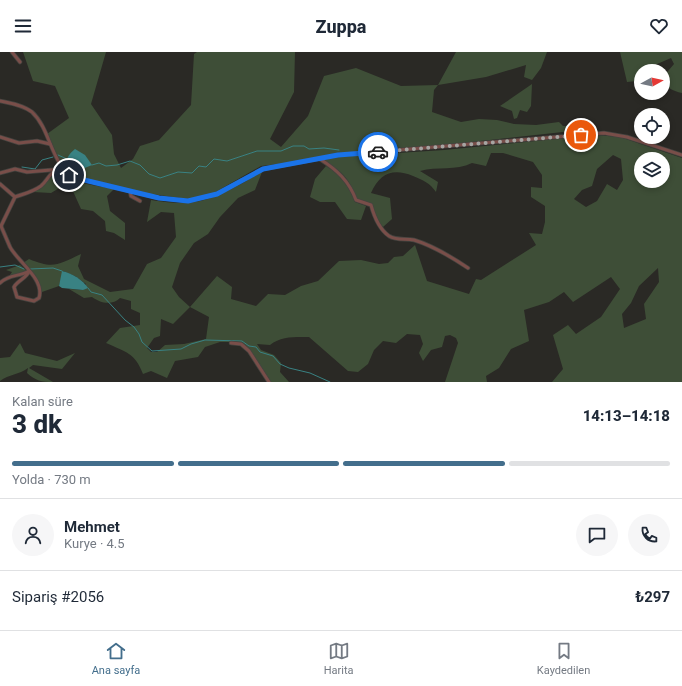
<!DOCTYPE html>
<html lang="tr">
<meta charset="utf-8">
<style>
body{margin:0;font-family:Roboto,sans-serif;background:#f6f6f7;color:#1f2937;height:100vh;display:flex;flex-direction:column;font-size:15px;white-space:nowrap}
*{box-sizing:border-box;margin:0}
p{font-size:13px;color:#747a83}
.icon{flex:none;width:22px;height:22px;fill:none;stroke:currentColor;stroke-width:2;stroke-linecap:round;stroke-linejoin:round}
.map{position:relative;height:330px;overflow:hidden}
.sheet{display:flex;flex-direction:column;background:#fff;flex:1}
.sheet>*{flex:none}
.needle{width:26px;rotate:82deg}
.buttons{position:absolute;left:634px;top:12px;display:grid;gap:8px}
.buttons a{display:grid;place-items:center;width:36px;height:36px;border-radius:50%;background:#fff;box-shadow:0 2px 6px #0003;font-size:20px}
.pin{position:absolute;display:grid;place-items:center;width:34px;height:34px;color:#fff;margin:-17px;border:2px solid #fff;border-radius:50%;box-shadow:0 1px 4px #0007}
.courier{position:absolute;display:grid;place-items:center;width:40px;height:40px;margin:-20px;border:3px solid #1a73e8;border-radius:50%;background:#fff;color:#222;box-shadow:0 1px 5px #0007}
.overview em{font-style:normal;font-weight:800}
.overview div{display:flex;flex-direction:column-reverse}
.overview{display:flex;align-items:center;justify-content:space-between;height:68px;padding:0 12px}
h1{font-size:26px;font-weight:800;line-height:30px}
.bar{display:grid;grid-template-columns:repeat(4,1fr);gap:6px 4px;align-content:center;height:48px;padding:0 12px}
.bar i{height:5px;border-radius:3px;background:#e0e1e3}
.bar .selected{background:#436e8c}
.bar p{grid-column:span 4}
.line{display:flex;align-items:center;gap:10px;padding:0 12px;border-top:1px solid #e0e1e3}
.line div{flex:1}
.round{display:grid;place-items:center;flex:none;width:42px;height:42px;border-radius:21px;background:#f6f6f7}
header{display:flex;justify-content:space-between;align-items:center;height:52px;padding:0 12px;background:#fff;font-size:18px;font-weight:800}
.menu{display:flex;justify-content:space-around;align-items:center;height:56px;border-top:1px solid #e0e1e3;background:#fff;font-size:11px;color:#747a83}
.menu a{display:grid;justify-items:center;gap:2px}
.menu .selected{color:#436e8c}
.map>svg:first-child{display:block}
</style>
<header><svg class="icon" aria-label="menu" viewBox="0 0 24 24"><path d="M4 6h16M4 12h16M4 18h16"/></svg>Zuppa<svg class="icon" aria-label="heart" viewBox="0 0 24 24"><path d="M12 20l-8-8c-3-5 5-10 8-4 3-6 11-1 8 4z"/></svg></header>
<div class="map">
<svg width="682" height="330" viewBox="0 0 682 330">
<rect width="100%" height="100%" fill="#2a2925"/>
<g fill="#3e4e37" fill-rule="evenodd">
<path d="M23,0h83l-15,52 21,31 2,19 7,14 12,-9 7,-13 19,-6 32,-35 3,-51 3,-2h98l-1,40 -24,47 11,8 27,-31 16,-40 32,-8 45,18 37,-1 18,-33h91l-6,16 -9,12 -8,-3 2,-12 -40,12 -48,8 -4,5 -2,22 29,10 18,-3 18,1 17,4 22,1 23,-3 4,4h13l5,4 -172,19 -70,4 -52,10 -26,3 -49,28 -24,5 -37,-5 -76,-18 -13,-11 -15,-31 22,-16 -14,-32 -22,-5z"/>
<path d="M620,0h62v41c-9,-2 -19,-6 -19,-16l11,-13 -3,-6 -30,13 -4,10 -10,1z"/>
<path d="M532,32l-1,22 -4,6 -7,-2 -3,8 -3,1 -2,-8 -12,-5z"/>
<path d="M596,83l24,2 62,21v224h-130l11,-13 -10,-34 15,-10 8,9 25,-17 19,-28 -9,-12 -38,25 -9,-10 -15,10 -25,8 5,31 -18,8 -12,19 -13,8 1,6h-42l13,-39 -2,-5 -6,-3 -5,1 -3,11 -11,3 -8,11 -4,-8 4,-9 -3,-9 -13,-1 -11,9 -13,-2 -9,9 -6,14 -10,8 -10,-1 -39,-34c-14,0 -28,-1 -39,8l-13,-1 4,6 13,5 7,8 -1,9 9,10h-18l-21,-31 -10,-9h-20l-15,5 -7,10 -23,4 -8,17 -16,-7 -8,3c-8,-21 -17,-22 -37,-31l14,-15 20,-3v-12l-9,-4v-8l-11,-3c-8,8 -20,5 -28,-1l-8,1 -15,-9 14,1 3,-6 -11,-8 -12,-5 -4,15 -17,6 -8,-17 -11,-12 6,-4c24,10 29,6 52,-5l-3,12 6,13 26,13 23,-3 14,-25 14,-6 15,-21 -2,-24 -13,-1 -14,10 4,-22c38,6 52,4 86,-14 9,-4 16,-10 25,-14l-7,18 -17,8 -18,19 -12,17 -14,9 -14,20 -8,24 7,10 11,10 27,-31 15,11 -1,12 25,7 12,-12 17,1 16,-9 17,-5 21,-20 22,-1 18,4 9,-1 6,-6 9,-1 12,-11 12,36 42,13 7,-15 5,1 55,-35 -7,-12 13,1 3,-12v-16l-14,-9v-10l11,1v-13l-9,-13 -30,-9h-12l-5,13 -14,-3c-16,8 -35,3 -52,8l18,11 -2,10c-6,-9 -13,-12 -23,-16 -20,-8 -33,-3 -42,17l19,5 2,21 -9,8 -7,-8 -4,-15 -15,-4c-7,-21 -15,-29 -34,-40l12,-3 109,-7zM613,103l8,4 2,21 -6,10 -10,-6 -10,17 -11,6 -12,-8 8,-9 10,-4 5,-17zM641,107h22v22h-22zM658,216l1,14 -15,22 2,15 -22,9 -2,-14 9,-11 8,-17zM190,255l19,10 -3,22 -22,5 -19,1 -8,7h-6l-4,-4 7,-10 6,-2 1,-17 12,5z"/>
<path d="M326,114c15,9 23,21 29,36l11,4 -5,14 -14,-1 -12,-17h-15l-10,-5 5,-18z"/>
<path d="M61,119c15,14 34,14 53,18l-7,7 3,15 15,12v17l-11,-7 -8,-2 -1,-10 -12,-10 -12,-2 -9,-20 -11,-2 -10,6 -18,-1c13,-7 15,-19 28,-21z"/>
<path d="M20,213l7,6 -3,2 -14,2 2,-3 -6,-2z"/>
<path d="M20,291l5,10 32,8 18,-8 -13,16 -29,-4 -4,3 24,14c-12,0 -17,-1 -26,-9l1,-5c-9,7 -19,6 -28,13v-23l10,-1z"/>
</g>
<g fill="#398283">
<path d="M75,97l10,6 7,10 -12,5 -12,-1c-5,-8 1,-15 7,-20z"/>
<path d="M62,219c10,2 21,9 26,17l-5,2 -21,-2 -3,-2z"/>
</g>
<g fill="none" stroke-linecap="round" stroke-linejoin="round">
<g stroke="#398283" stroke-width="1">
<path d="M58,103l9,4"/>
<path d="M92,113l7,-2 7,3 11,-1 13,-4 10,4 9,9 11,4 18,-6 14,1 7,-7 7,1 8,-8 13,2 30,-10h24l12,-5h11l5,3 15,-1 15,2"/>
<path d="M22,115l13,2 7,-9 11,-3"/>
<path d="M0,215l15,-2 9,4"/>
<path d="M30,217l23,-1 9,3"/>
<path d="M88,236l3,4 11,3 23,25 9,7 5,7 3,8 10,9 29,-2 10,-5 14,-4 37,1 7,5 7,1 4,5 13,4 7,8 9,4 21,5 20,9"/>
</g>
<g stroke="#454440" stroke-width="4.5">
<g id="minor">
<path d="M12,0l8,10"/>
<path d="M0,49c10,2 23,4 32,11 19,18 18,50 41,65l86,21 29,3 29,-7 46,-25 75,-14 266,-22 23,4 55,18"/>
<path d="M0,85l19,6 18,-2 13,3"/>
<path d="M320,107c17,11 29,22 36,41l15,5c3,11 8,24 18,31 8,5 17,2 25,4 17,5 39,18 54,28"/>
<path d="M0,121l15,-4 12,3 36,-3"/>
<path d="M0,132l15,13"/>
<path d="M130,139l1,5 9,5"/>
<path d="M1,174c3,7 6,14 9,21 8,15 35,32 29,51l-5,3 -17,-4 -3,-10c4,-7 13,-9 15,-16"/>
<path d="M1,174l14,-29c8,-3 18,-5 26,-11 6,-5 8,-12 15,-16"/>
<path d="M0,231c9,-9 19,-6 29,-12"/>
<path d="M231,291l10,1 8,7 20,31"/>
</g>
</g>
<use href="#minor" stroke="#794e49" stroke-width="3"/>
</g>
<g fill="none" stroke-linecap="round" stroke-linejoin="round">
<path stroke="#a6a5a2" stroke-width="4" stroke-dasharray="0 7.2" d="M378,100l203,-17"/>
<path stroke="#1a73e8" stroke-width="5" d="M69,123l11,4 79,19 29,3 29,-7 46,-25 75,-14 40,-3"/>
</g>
</svg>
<div class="buttons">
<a><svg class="needle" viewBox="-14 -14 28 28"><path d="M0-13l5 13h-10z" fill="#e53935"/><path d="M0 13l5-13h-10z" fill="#747a83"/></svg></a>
<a><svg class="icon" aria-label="locate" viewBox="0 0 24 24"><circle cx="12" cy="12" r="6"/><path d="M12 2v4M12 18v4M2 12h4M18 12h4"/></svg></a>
<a><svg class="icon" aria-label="layers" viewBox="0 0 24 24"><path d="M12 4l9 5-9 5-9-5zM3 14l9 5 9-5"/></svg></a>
</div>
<div class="pin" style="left:581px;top:83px;background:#ea580c"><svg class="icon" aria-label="bag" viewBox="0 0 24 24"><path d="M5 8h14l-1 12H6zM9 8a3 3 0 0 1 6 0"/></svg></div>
<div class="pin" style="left:69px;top:123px;background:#1f2937"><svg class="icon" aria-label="home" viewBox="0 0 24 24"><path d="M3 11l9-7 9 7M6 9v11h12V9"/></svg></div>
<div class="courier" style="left:378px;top:100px"><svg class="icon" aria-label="car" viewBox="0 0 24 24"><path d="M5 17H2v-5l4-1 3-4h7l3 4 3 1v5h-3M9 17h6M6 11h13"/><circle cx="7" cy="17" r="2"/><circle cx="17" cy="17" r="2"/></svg></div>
</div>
<section class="sheet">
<div class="overview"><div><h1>3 dk</h1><p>Kalan süre</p></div><em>14:13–14:18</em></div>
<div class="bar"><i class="selected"></i><i class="selected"></i><i class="selected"></i><i></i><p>Yolda · 730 m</p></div>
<div class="line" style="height:72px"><a class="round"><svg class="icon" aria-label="person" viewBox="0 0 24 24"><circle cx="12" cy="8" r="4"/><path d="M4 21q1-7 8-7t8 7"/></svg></a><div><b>Mehmet</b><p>Kurye · 4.5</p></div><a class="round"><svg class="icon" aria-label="chat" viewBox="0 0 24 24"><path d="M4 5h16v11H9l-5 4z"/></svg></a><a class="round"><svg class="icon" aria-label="phone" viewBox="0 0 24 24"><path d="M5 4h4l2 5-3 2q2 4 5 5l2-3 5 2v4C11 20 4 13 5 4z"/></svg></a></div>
<div class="line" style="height:52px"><div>Sipariş #2056</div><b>₺297</b></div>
</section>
<nav class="menu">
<a class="selected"><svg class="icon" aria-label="home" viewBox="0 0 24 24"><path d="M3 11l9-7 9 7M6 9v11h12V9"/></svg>Ana sayfa</a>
<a><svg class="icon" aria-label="map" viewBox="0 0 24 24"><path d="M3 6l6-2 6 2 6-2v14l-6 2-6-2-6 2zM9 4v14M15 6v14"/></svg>Harita</a>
<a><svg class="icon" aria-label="saved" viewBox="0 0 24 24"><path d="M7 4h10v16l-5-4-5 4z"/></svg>Kaydedilen</a>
</nav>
